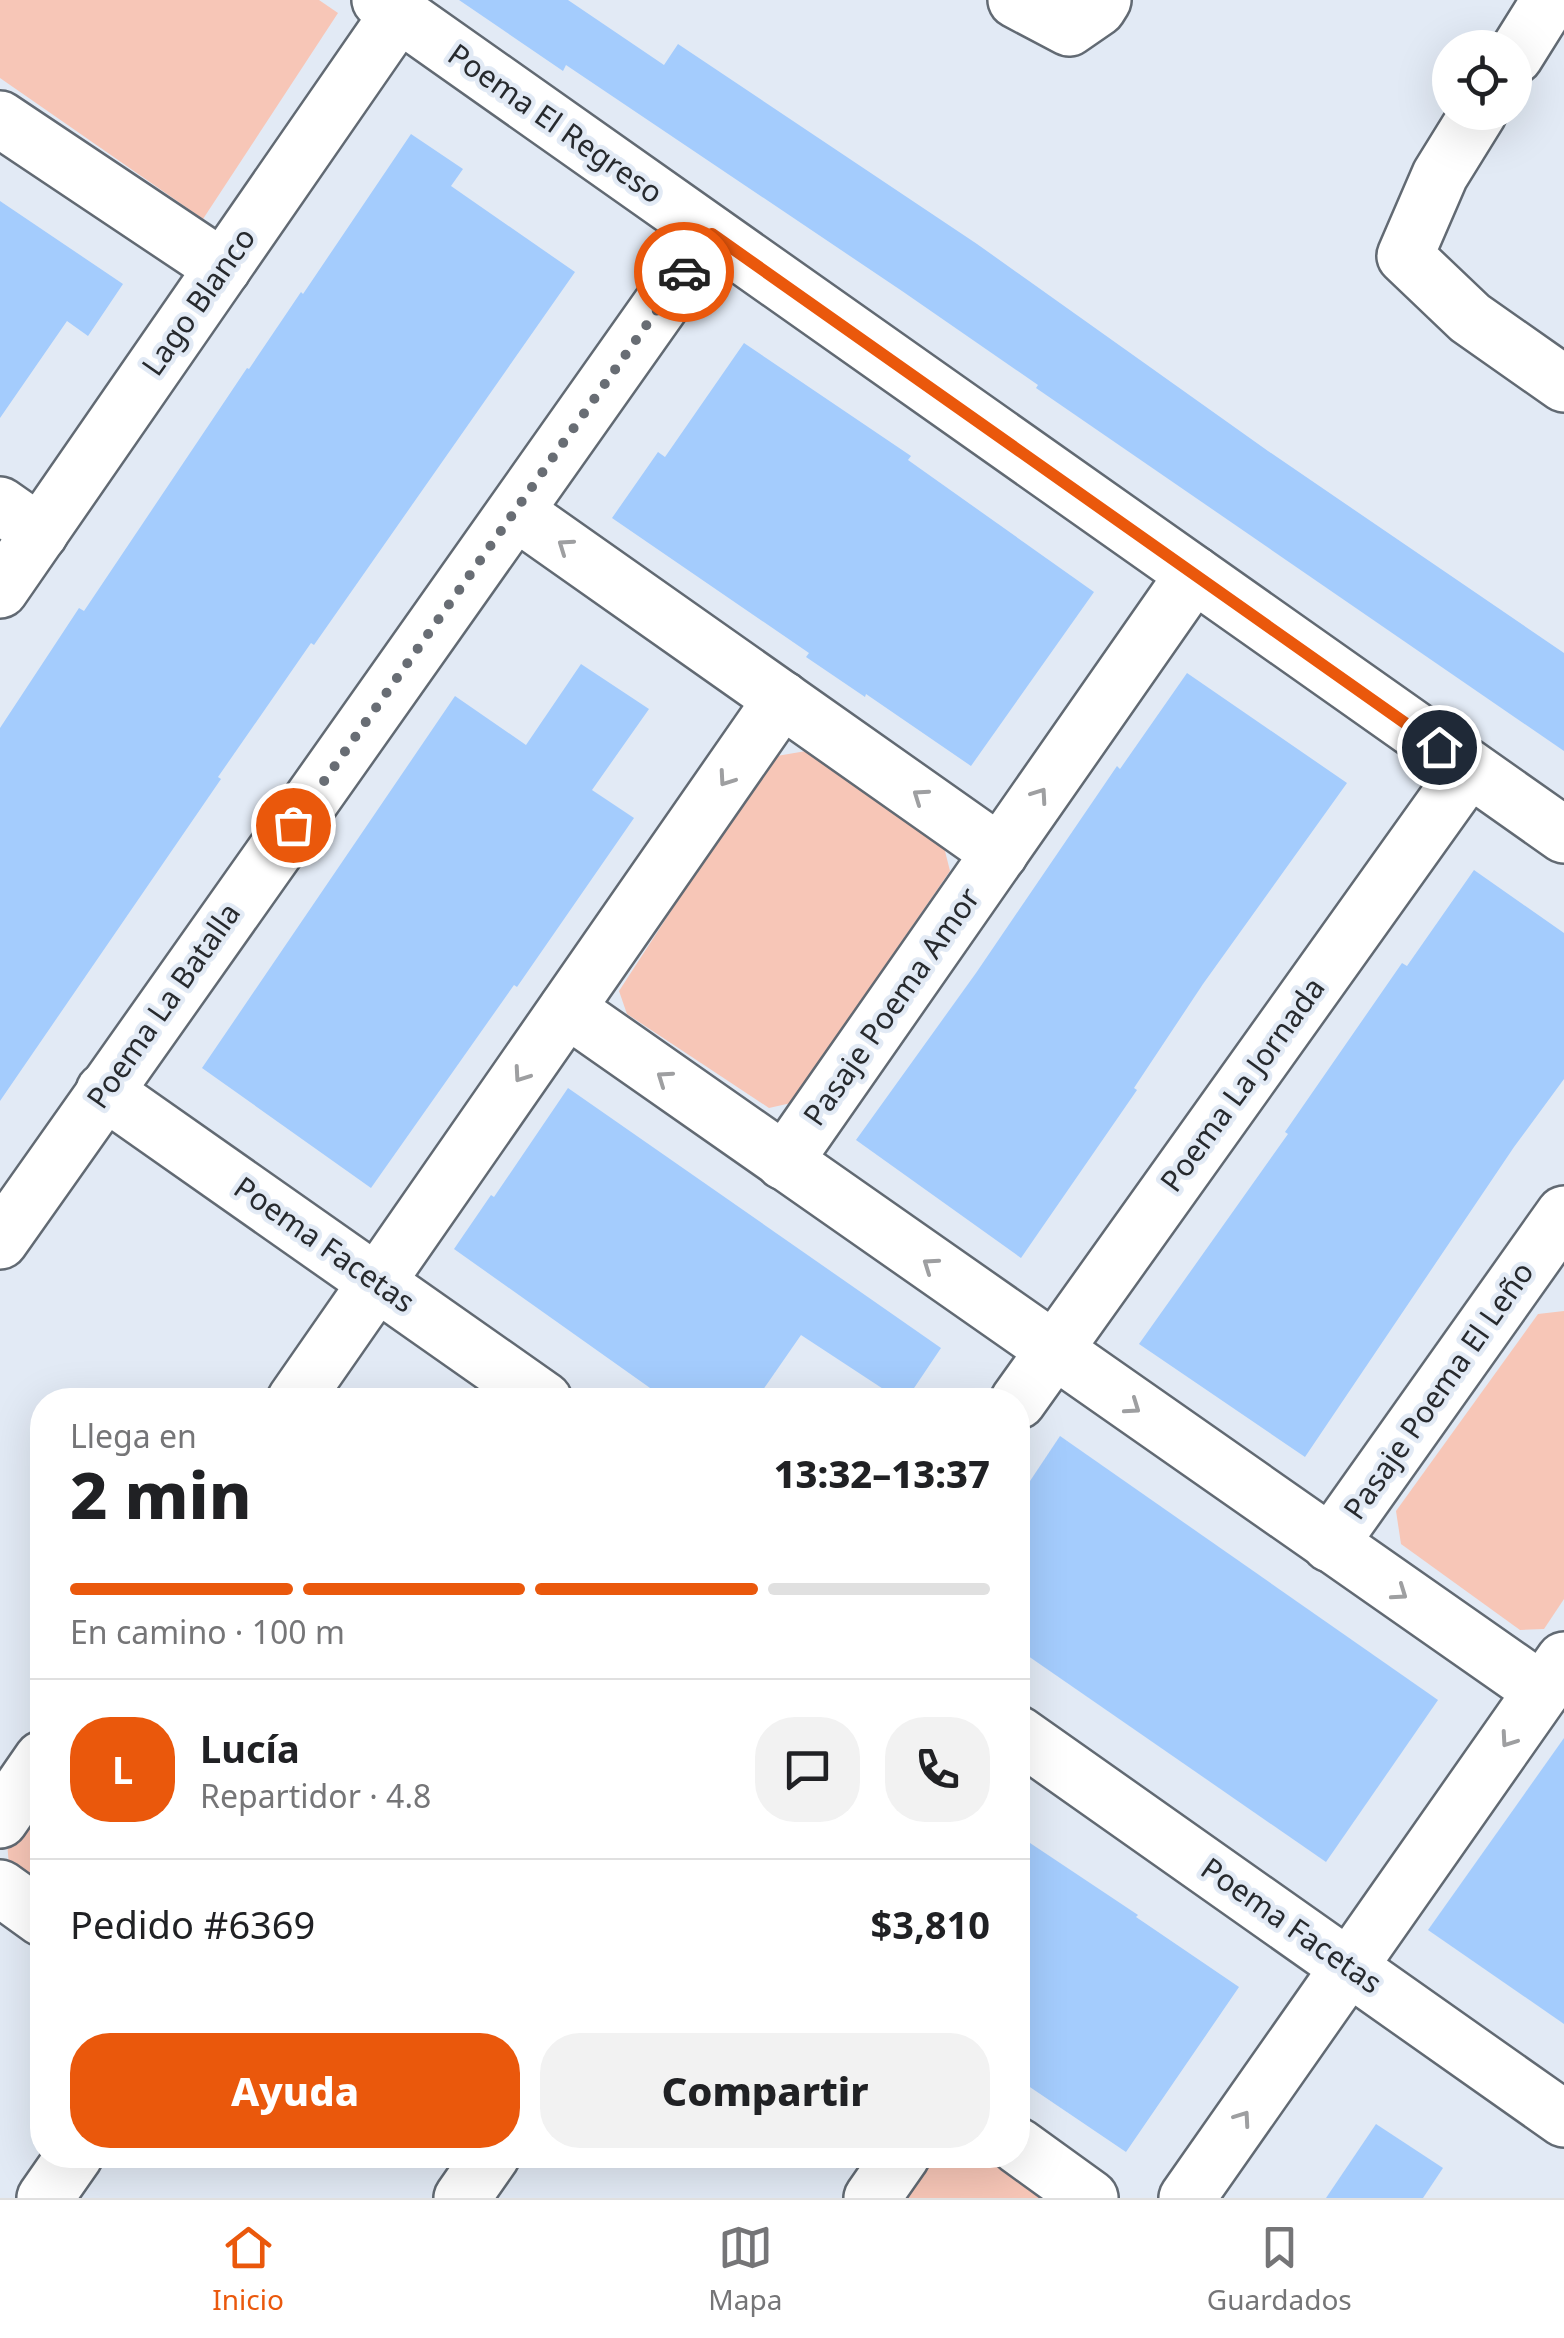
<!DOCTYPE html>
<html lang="es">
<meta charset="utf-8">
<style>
body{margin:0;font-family:"Noto Sans",sans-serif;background:#f2f2f2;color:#202124;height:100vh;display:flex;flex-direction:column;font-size:38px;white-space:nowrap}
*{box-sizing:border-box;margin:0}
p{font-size:32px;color:#757577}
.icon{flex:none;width:55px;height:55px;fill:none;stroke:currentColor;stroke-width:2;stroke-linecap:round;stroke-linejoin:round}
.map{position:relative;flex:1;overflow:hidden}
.side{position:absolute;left:30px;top:1388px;width:1000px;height:780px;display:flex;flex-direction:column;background:#fff;border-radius:40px;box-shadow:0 10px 40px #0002}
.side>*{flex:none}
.tools{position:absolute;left:1432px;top:30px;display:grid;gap:20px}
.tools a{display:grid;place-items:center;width:100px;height:100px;border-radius:50%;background:#fff;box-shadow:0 10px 40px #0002;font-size:50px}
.pin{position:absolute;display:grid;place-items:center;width:85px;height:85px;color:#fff;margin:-42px;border:5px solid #fff;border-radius:50%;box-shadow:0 2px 10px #0007}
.courier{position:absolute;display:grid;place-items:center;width:100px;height:100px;margin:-50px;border:8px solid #ea580c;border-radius:50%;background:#fff;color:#222;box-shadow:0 2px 12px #0007}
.head em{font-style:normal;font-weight:800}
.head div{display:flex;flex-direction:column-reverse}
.head{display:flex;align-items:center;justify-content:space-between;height:170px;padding:0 40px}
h1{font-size:65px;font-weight:800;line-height:75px}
.bar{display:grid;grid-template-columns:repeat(4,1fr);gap:15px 10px;align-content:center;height:120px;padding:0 40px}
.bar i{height:12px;border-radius:8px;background:#e0e0e0}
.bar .selected{background:#ea580c}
.bar p{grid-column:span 4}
.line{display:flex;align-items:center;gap:25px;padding:0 40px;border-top:2px solid #e0e0e0}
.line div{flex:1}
.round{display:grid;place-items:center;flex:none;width:105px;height:105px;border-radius:40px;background:#f2f2f2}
.cta{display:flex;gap:20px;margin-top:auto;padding:20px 40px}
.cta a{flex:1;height:115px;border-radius:40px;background:#ea580c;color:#fff;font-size:40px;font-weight:800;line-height:115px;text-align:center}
.cta a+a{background:#f2f2f2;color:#202124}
.menu{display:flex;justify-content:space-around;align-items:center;height:140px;border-top:2px solid #e0e0e0;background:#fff;font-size:28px;color:#757577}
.menu a{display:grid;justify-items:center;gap:5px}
.menu .selected{color:#ea580c}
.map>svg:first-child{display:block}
</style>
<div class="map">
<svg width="1564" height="2198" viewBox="0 0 1564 2198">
<rect width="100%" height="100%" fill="#e2eaf5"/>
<g fill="#f7c6b7">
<path d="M0,0h319l19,13 -135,206 -203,-141z"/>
<path d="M806,751l136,88 8,32 -159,232 -22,5 -142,-94 -8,-23 152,-234z"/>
<path d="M1564,1311v288l-20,30 -24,1 -119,-86 -5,-33 142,-197z"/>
<path d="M42,1790v111l-32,-23 -3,-36z"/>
<path d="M937,2155h48l59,43h-138z"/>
</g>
<g fill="#a4ccfd">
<path d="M459,0h109l96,65 14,-21 299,200 291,207 296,202v98l-528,-363 2,-3 -136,-94 -336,-226 -3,6z"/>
<path d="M411,134l52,35 -12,17 124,86 -261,373 -3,-2 -93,134 3,2 -221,322v-373l79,-120 5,3 163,-243 2,1 52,-77 2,2z"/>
<path d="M0,201l123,83 -35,52 -21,-15 -67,97z"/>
<path d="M744,343l167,113 -3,4 186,132 -123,174 -105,-72 -1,3 -59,-40 3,-4 -197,-135 46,-66 7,5z"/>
<path d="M581,664l68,45 -57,81 42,28 -117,169 -3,-2 -143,203 -169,-120 253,-372 71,49z"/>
<path d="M1187,673l160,110 -144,201 -69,104 3,2 -116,168 -165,-118 120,-167 141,-207 3,3z"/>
<path d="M1474,870l90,63v146l-50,68 -209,310 -166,-113 149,-210 -3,-2 117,-169 5,3z"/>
<path d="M568,1088l373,260 -35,52h-6l-99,-65 -45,65h-89l-213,-151 37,-54 3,2z"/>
<path d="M1060,1436l378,264 -112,162 -308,-213v-150z"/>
<path d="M1564,1738v286l-136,-94z"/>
<path d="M1018,1835l120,80 -2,2 103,70 -113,165 -108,-73z"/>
<path d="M1376,2124l67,44 -20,30h-97z"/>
</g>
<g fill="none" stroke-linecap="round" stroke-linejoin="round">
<g stroke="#626a73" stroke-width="60">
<g id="minor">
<path d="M380,0l1184,835"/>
<path d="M1016,0l53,28 29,-20 5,-8"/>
<path d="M1515,56l35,-56"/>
<path d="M1479,112l-39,63 -35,81 65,62 94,66"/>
<path d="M0,119l223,149"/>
<path d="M0,505l40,28"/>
<path d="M516,512l484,341"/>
<path d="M0,590l399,-577"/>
<path d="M567,1009l975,682"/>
<path d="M104,1091l440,309"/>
<path d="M784,1162l410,-588"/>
<path d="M0,1241l711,-1007"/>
<path d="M295,1400l487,-701"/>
<path d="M1018,1401l451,-632"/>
<path d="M1330,1544l234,-330"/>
<path d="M1018,1734l546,385"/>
<path d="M0,1820l42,-61"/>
<path d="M0,1888l42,30"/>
<path d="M1018,2146l72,52"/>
<path d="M45,2198l30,-43"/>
<path d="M462,2198l30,-43"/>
<path d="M872,2198l30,-43"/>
<path d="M1187,2198l377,-538"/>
</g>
</g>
<use href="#minor" stroke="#fff" stroke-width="55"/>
</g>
<defs><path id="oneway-chevron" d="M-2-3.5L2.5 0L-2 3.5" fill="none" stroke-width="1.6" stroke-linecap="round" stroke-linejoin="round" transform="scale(2.5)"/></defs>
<g stroke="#9e9fa1">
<use href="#oneway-chevron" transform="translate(565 546) rotate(-145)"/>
<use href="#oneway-chevron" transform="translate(726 779) rotate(125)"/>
<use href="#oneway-chevron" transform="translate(1040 795) rotate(-55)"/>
<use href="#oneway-chevron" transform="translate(920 796) rotate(-145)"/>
<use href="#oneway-chevron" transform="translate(521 1075) rotate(125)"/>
<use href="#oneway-chevron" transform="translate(664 1078) rotate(-145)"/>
<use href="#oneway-chevron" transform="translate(930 1265) rotate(-145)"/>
<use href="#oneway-chevron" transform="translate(1133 1407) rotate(35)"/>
<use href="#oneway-chevron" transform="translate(1400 1593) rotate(35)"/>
<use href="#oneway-chevron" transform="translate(1508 1740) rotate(125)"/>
<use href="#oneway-chevron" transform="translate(1243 2118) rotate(-55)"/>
</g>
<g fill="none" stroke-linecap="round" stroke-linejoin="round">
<path stroke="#686d74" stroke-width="10" stroke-dasharray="0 18" d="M293,825l391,-553"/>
<path stroke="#ea580c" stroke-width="12" d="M684,272l28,-38 727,513"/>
</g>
<g text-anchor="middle" stroke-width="9" stroke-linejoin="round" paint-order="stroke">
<g font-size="30" fill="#272a2e" stroke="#e2eaf5">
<text transform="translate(555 124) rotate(35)" y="10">Poema El Regreso</text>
<text transform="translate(199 302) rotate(-55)" y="10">Lago Blanco</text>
<text transform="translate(164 1006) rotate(-55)" y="10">Poema La Batalla</text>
<text transform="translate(892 1007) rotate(-55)" y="10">Pasaje Poema Amor</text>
<text transform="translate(1243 1085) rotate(-54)" y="10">Poema La Jornada</text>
<text transform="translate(324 1245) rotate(35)" y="10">Poema Facetas</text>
<text transform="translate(1439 1391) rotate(-55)" y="10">Pasaje Poema El Leño</text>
<text transform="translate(1291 1926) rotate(35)" y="10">Poema Facetas</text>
</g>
</g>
</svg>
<div class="tools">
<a><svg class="icon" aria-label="locate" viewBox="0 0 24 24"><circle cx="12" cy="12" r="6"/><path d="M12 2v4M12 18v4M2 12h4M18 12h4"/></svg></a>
</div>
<div class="pin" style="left:293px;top:825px;background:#ea580c"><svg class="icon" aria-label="bag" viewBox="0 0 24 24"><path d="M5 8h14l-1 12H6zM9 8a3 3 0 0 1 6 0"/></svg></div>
<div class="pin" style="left:1439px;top:747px;background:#1f2937"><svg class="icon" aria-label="home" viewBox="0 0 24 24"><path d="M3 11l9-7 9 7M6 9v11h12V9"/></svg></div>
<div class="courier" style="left:684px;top:272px"><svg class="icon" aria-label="car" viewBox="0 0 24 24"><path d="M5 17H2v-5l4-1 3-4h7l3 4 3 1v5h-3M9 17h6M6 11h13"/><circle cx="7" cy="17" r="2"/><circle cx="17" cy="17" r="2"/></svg></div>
<section class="side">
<div class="head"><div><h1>2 min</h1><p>Llega en</p></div><em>13:32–13:37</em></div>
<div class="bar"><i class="selected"></i><i class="selected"></i><i class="selected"></i><i></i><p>En camino · 100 m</p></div>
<div class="line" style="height:180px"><b class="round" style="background:#ea580c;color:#fff">L</b><div><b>Lucía</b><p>Repartidor · 4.8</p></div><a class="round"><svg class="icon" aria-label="chat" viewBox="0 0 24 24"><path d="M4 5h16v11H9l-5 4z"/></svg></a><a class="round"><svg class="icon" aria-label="phone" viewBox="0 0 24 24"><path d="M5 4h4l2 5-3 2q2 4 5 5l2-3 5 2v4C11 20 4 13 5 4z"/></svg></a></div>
<div class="line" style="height:130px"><div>Pedido #6369</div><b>$3,810</b></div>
<div class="cta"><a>Ayuda</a><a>Compartir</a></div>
</section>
</div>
<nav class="menu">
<a class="selected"><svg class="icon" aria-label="home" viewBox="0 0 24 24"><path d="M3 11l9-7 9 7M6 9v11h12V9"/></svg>Inicio</a>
<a><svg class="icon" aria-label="map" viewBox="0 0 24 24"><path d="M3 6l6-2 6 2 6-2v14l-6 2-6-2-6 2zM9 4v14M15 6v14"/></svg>Mapa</a>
<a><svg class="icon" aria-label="saved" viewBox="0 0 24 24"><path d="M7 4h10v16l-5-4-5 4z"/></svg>Guardados</a>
</nav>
